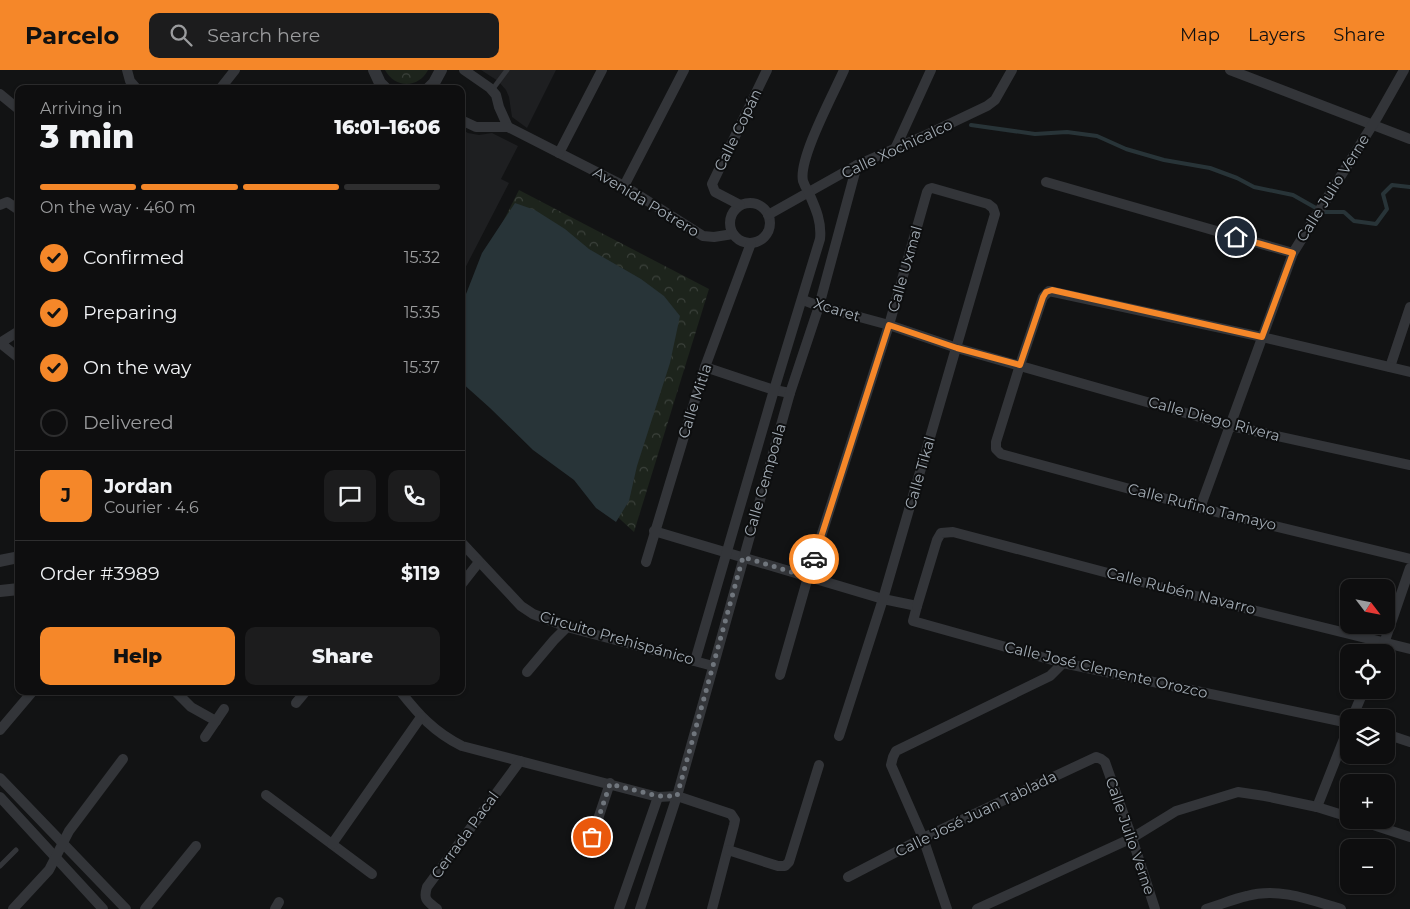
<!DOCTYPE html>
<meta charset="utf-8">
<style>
body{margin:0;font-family:Montserrat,sans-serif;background:#1c1c1d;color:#f1f3f6;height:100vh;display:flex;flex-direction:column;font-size:19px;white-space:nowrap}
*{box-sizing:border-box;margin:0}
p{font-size:16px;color:#9b9c9e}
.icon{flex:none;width:28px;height:28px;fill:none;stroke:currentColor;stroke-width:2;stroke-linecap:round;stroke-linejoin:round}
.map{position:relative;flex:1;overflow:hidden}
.side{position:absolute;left:15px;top:15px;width:450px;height:610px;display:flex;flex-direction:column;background:#0e0e0f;border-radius:10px;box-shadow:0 1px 4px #0004,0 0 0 1px #2e2e2f}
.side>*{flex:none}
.needle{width:32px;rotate:122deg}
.buttons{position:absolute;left:1340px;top:509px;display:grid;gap:10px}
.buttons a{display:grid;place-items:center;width:55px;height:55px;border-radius:10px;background:#0e0e0f;box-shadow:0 1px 4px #0004,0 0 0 1px #2e2e2f;font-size:25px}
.pin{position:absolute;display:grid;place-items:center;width:42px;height:42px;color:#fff;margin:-21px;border:2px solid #fff;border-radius:50%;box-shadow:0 1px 5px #0007}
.courier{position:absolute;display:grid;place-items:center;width:50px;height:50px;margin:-25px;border:4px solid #f58729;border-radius:50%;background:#fff;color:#222;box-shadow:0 1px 6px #0007}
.head em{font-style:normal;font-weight:800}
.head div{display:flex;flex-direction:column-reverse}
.head{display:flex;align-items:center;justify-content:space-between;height:85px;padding:0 25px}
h1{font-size:32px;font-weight:800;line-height:38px}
.bar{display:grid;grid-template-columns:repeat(4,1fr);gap:8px 5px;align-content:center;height:60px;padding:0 25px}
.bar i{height:6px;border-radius:4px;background:#2e2e2f}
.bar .active{background:#f58729}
.bar p{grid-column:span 4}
.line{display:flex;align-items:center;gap:12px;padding:0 25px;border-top:1px solid #2e2e2f}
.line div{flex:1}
.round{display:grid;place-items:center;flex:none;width:52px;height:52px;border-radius:10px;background:#1c1c1d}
ol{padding:0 25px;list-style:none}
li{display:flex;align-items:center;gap:15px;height:55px}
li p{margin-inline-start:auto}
li .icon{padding:5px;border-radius:50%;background:#f58729;color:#111;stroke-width:4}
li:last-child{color:#9b9c9e}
li i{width:28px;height:28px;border:2px solid #2e2e2f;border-radius:50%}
.cta{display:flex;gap:10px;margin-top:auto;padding:10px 25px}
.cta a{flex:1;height:58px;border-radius:10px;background:#f58729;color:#111;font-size:20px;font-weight:800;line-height:58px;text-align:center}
.cta a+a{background:#1c1c1d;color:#f1f3f6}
header{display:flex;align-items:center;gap:30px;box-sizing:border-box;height:70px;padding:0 25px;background:#f58729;color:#111}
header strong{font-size:24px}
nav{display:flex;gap:28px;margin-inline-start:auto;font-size:18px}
.search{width:350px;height:45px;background:#1c1c1d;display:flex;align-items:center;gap:12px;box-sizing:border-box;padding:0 18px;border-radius:10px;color:#9b9c9e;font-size:19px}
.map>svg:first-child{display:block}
</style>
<header>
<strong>Parcelo</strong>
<div class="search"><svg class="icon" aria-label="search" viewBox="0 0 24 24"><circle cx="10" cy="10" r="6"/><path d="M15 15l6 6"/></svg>Search here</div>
<nav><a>Map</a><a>Layers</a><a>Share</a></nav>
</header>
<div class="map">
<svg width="1410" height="839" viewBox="0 0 1410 839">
<defs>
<pattern id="park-crowns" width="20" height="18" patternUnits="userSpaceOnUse" patternTransform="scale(1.25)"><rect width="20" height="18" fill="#1d241c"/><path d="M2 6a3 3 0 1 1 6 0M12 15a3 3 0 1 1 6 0" fill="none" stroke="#3b413b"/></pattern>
</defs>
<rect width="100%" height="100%" fill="#121314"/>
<g fill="#1e1f21">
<path d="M481,0h75l-29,58 -15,-11 -3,-20 -3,-7 -8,-9z"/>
<path d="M461,59l7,4 11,2 13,-2 26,13 -17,33 8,4 -48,93z"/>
</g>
<g fill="url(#park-crowns)">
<path d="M385,0h43c-9,18 -33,19 -43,0z"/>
<path d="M519,120l190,99 -75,243 -173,-159v-69z"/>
</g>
<path fill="#283438" d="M515,133l20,7 30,19 24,20 52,30 23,17 16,20 -10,47 -33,103 -8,35 -13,21 -20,-14 -22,-28 -41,-30 -43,-42 -29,-26v-75l21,-54z"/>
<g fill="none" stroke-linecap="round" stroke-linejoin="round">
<path stroke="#283438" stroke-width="4" d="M971,55l64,9 32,-2 30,4 29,13 38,11 46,8 27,10 17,9 39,8 30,17h21l10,9 22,3 11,-15 -4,-15 9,-9 18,2"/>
<g stroke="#333539" stroke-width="5">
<path d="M492,20l15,-20"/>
<path d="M0,796l16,-16"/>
</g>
<g stroke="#333539" stroke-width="10">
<path d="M127,0l3,11 7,8"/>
<path d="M464,0l26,18 6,7 3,12 9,20"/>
<path d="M1230,0l180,69"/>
<path d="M220,19l15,-19"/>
<path d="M0,24l17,14"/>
<path d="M461,50l15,7h32l116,59 79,50 11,1 19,-3"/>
<path d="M895,79l36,-79"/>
<path d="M559,83l43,-83"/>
<path d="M1046,112l247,71"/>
<path d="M624,116l60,-116"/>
<circle cx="750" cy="153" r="20"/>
<path d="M0,135l7,-3 12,8"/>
<path d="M740,135l-25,-13 -3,-8 55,-114"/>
<path d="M768,145l89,-50 69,-30 61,-29 8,-6 17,-30"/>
<path d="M803,230l16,6 70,19 68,23 274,78 179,39"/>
<path d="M19,261l-19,12 19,15"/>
<path d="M705,297l69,23 16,3"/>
<path d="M1390,297l20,-60"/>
<path d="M1410,302l-148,-35 -213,-46 -6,6 -23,68 -24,77v7l5,5 199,54 210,51"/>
<path d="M1200,438l93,-255 85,-137 26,-46"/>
<path d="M654,461l229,68 34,7 -4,15 150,42 286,60"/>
<path d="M461,472l60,64 12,8 34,13 146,39"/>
<path d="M646,492l59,-195 46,-124"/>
<path d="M461,515l18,-23"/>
<path d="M917,536l20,-66 4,-7 12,-1 219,58 238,59"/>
<path d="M1381,582l29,-84"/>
<path d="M695,591l79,-271 46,-151c2,-18 -5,-32 -12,-48 -2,-3 -4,-7 -5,-10 -5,-22 31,-88 41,-111"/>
<path d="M527,602l27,-32 13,-13"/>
<path d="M780,605l28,-98 81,-252 38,-133 2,-3 3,-1 56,16 5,4 2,6 -112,385 -44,137"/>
<path d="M175,621l16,16 25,14"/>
<path d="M400,621c19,24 34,41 62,55l196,51 19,-1 54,18 4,6 -1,5 -22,84"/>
<path d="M296,633l10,-12"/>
<path d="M1352,648l12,-28"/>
<path d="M0,660l33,-39"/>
<path d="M1386,664l24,8"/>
<path d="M205,667l19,-28"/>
<path d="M0,708l126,131"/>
<path d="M266,725l106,79"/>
<path d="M0,727l103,112"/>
<path d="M1317,737l32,-81"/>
<path d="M1358,750l52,17"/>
<path d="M592,767l18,-54"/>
<path d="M332,774l89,-127"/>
<path d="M728,780l50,16h7l4,-4 30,-97"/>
<path d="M848,807l75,-39 173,-81 5,2 4,3 27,76 23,71"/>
<path d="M13,839l36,-39 20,-39 54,-72"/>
<path d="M145,839l51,-63"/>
<path d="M275,839l4,-7"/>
<path d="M437,839c-10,-8 -14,-9 -10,-22l93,-126"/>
<path d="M619,839l39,-112"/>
<path d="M640,839l37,-113 113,-403 29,-87 38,-141"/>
<path d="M947,839l-24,-71 -32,-73 2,-8 3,-6 154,-75 13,-13"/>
<path d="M977,839l155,-71 44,-27 62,-19 27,4 52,11 32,10"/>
<path d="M1206,839c14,-4 27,-10 41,-13 31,-9 64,4 94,13"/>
</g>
<g stroke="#333539" stroke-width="12">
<path d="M374,0l6,13 6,6"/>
<path d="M428,19l6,-6 7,-13"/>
<path d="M0,491l19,-4"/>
<path d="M0,521l19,-2"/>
</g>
</g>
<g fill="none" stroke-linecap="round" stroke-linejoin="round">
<path stroke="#70767d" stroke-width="5" stroke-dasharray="0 9" d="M592,767l18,-53 48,12h19l66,-239 65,20 6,-18"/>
<path stroke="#f58729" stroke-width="6" d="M814,489l75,-234 68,23 63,17 23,-68 3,-5 6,-2 210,47 31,-84 -57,-16"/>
</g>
<g text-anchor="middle" stroke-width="4" stroke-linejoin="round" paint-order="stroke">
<g font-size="15" fill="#a3acb5" stroke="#0d0e0f">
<text transform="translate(738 60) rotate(-64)" y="5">Calle Copán</text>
<text transform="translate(897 79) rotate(-25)" y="5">Calle Xochicalco</text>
<text transform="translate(1333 118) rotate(-58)" y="5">Calle Julio Verne</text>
<text transform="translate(646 132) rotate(31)" y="5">Avenida Potrero</text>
<text transform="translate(905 199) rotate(-74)" y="5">Calle Uxmal</text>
<text transform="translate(837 240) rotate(17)" y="5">Xcaret</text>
<text transform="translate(695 331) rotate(-72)" y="5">Calle Mitla</text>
<text transform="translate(1214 349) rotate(15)" y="5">Calle Diego Rivera</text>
<text transform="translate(920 403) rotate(-74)" y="5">Calle Tikal</text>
<text transform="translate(765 410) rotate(-74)" y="5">Calle Cempoala</text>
<text transform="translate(1202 437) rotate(14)" y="5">Calle Rufino Tamayo</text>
<text transform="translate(1181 521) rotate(14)" y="5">Calle Rubén Navarro</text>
<text transform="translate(617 568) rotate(16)" y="5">Circuito Prehispánico</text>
<text transform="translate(1106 600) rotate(13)" y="5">Calle José Clemente Orozco</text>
<text transform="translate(976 744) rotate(-26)" y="5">Calle José Juan Tablada</text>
<text transform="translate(465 765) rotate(-54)" y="5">Cerrada Pacal</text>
<text transform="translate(1130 766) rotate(71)" y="5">Calle Julio Verne</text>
</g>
</g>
</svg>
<div class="buttons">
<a><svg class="needle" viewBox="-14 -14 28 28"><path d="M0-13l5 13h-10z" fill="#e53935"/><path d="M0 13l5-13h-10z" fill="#9b9c9e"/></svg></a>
<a><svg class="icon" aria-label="locate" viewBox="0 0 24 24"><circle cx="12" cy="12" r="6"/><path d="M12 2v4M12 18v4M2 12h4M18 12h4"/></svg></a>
<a><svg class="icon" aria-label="layers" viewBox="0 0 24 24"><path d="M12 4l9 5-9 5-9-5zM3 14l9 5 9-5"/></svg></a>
<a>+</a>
<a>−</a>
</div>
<div class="pin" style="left:592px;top:767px;background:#ea580c"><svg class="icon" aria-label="bag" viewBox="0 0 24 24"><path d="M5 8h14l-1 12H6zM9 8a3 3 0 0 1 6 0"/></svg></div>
<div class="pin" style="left:1236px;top:167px;background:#1f2937"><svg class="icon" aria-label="home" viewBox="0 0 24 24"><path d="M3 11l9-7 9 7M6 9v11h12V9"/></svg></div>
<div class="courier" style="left:814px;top:489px"><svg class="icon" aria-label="car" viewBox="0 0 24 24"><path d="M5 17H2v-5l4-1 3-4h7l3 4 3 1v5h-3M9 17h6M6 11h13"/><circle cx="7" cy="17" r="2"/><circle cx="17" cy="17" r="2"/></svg></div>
<section class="side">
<div class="head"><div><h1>3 min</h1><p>Arriving in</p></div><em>16:01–16:06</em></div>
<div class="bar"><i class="active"></i><i class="active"></i><i class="active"></i><i></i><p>On the way · 460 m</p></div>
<ol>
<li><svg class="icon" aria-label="check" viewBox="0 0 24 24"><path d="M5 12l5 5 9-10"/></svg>Confirmed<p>15:32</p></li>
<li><svg class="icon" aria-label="check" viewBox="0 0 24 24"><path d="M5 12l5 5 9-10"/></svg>Preparing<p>15:35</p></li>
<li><svg class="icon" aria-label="check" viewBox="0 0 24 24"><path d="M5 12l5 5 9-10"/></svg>On the way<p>15:37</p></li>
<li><i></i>Delivered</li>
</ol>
<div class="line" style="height:90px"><b class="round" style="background:#f58729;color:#111">J</b><div><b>Jordan</b><p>Courier · 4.6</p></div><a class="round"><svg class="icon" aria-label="chat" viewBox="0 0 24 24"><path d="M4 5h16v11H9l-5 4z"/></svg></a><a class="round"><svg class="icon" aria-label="phone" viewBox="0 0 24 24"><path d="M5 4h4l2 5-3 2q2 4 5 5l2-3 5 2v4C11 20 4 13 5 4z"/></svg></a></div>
<div class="line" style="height:65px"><div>Order #3989</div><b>$119</b></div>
<div class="cta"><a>Help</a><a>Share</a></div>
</section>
</div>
